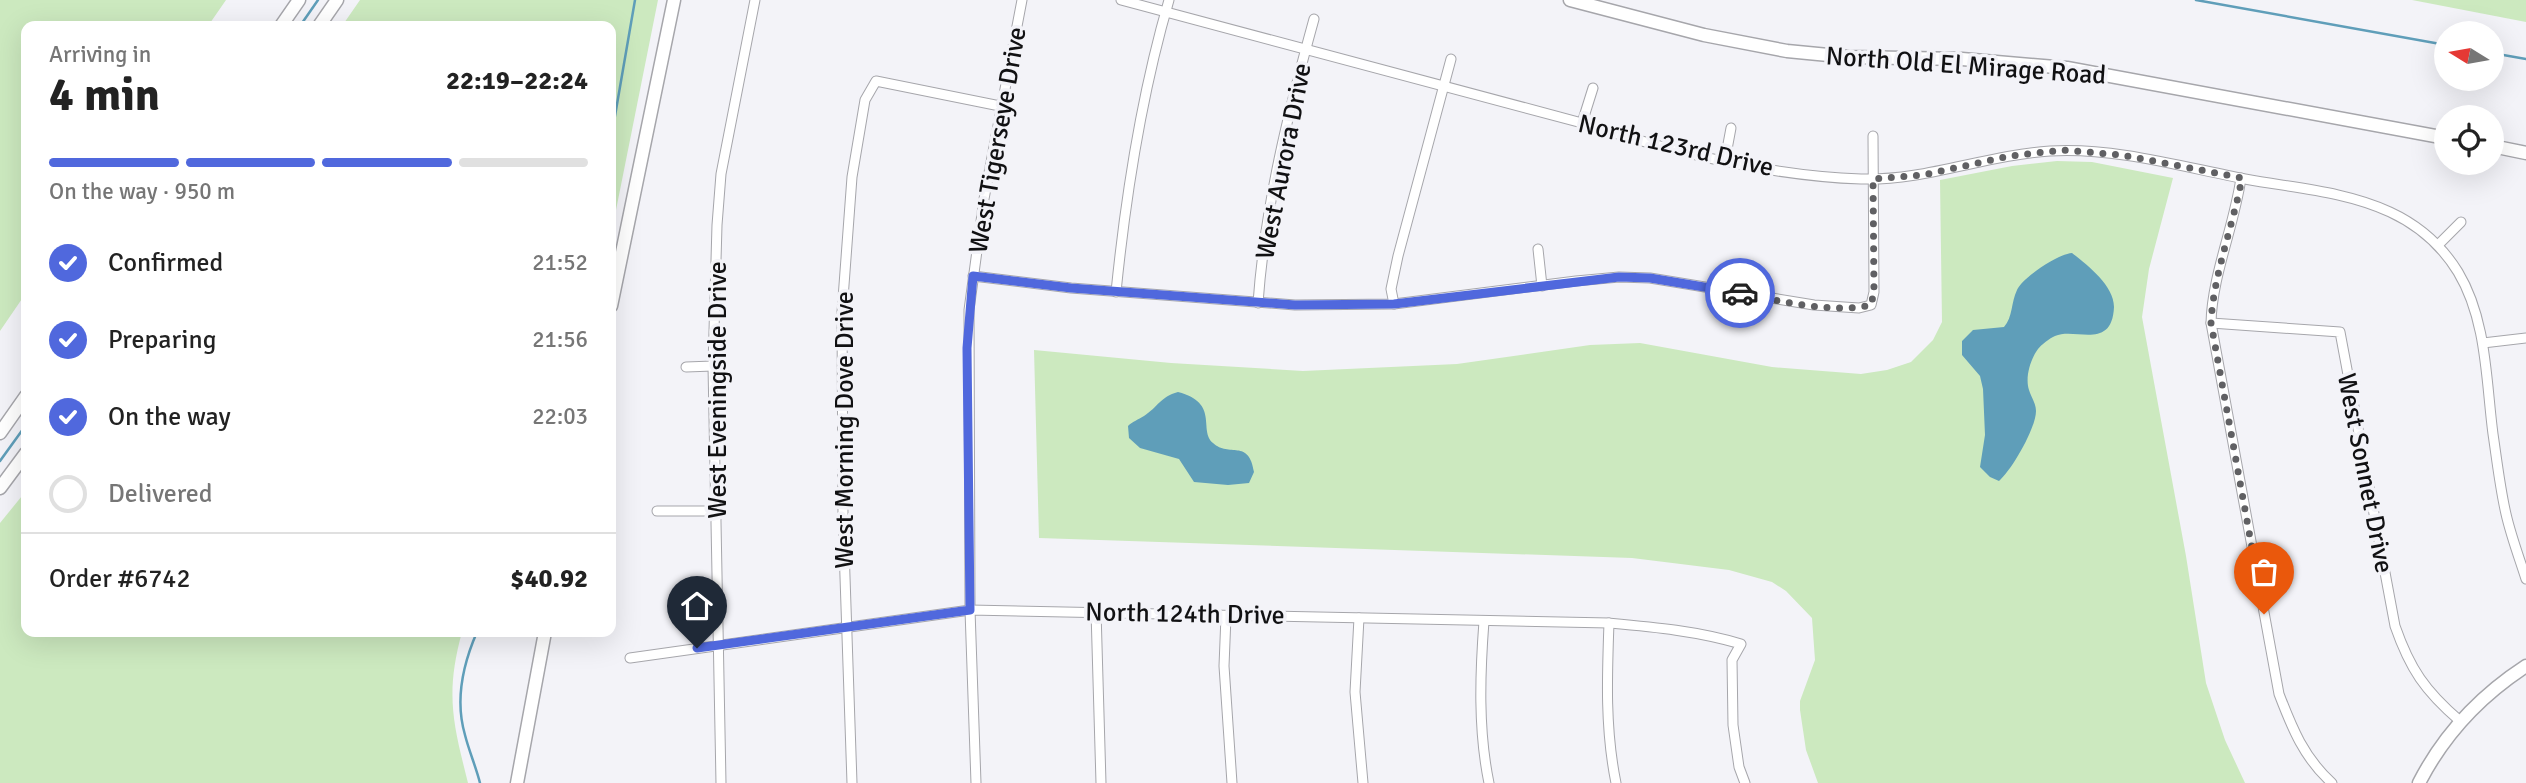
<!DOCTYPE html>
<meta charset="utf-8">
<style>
body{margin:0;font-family:Signika,sans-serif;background:#f6f6f6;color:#222;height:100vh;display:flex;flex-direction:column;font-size:26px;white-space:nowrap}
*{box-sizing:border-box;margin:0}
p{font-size:23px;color:#767676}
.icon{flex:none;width:38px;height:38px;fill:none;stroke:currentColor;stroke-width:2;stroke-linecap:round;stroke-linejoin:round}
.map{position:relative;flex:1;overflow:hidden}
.panel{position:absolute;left:21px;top:21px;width:595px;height:616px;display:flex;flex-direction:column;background:#fff;border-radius:14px;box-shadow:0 7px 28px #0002}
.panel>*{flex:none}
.needle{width:46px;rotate:281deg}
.buttons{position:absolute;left:2434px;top:21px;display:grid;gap:14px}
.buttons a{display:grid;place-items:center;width:70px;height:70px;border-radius:50%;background:#fff;box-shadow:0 7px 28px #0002;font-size:35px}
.pin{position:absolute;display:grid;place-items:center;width:60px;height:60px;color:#fff;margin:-72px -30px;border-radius:50% 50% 50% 0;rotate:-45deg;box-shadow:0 0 7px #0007}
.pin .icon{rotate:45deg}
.courier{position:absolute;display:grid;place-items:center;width:70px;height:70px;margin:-35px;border:5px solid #5068dd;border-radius:50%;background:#fff;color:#222;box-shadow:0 2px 9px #0007}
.summary em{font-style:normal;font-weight:700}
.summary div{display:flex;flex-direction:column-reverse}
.summary{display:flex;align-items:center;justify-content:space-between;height:119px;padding:0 28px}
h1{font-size:46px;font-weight:700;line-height:52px}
.bar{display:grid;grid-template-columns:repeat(4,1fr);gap:10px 7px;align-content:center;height:84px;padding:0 28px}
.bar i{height:9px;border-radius:5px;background:#e0e0e0}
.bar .selected{background:#5068dd}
.bar p{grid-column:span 4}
.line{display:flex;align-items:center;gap:18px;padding:0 28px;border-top:2px solid #e0e0e0}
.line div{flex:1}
ol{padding:0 28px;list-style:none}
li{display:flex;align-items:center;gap:21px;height:77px}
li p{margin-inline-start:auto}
li .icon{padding:7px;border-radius:50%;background:#5068dd;color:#fff;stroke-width:4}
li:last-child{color:#767676}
li i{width:38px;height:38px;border:4px solid #e0e0e0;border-radius:50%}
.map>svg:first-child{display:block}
</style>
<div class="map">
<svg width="2526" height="783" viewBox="0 0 2526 783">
<rect width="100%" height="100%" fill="#f3f3f8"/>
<g fill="#cce9bf">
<path d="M0,0h226l-18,26h-182v267l-26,38z"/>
<path d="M360,0h298l-47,235v-209h-269z"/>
<path d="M2412,0h114v22z"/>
<path d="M2057,161l35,1 81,16 -24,91 -7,48 44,239 20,127 19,57 20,43h-427l-12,-33 -6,-40v-9l15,-41 -3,-42 -26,-27 -14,-9 -43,-12 -97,-12 -593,-20 -5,-188 137,13 132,8 154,-7 133,-19 50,-2 132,24 89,7 26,-4 24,-8 22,-22 9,-18 -2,-142 72,-14z"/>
<path d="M26,491v141h436c-17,62 -9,91 6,151h-468v-260z"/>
</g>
<g fill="#5f9eb9">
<path d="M2072,253c15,12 42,32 42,54 -2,44 -39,20 -59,29 -5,2 -14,9 -17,13 -8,11 -13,29 -9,41 2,7 7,13 7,21 0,17 -24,59 -37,70l-9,-4 -10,-10 5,-32 -2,-46 -3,-13 -18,-21v-14l11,-11 31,-3c9,-10 7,-25 13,-37 5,-12 41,-36 55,-37z"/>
<path d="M1178,392c42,11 20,38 35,51 16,15 36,-5 41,29l-5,11 -21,2 -34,-3 -15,-23 -39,-11 -11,-10 -1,-12c5,-5 10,-6 16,-10 14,-9 16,-19 34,-24z"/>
</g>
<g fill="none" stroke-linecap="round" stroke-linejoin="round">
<g stroke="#5f9eb9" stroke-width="2.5">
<path d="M2196,0l250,45"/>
<path d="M300,26l18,-26"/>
<path d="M2492,53l34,6"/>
<path d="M611,139l24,-139"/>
<path d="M0,461l26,-36"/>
<path d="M477,632c-14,32 -22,69 -12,103 4,16 11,32 15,48"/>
</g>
<g stroke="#a6a6ab" stroke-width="11">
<g id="street">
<path d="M1121,0l461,123c87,28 187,53 279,56 64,2 125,-24 189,-28 64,-4 133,16 195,28 48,9 100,12 145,33 28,13 52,34 68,60 29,48 28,109 35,162 4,27 7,54 13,80 5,22 13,43 20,65"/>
<path d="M1582,123l11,-35"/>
<path d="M1725,160l6,-32"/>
<path d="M2241,178c-7,49 -29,98 -30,145l68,371c13,34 25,64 53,89"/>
<path d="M2438,245l23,-23"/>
<path d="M1538,249l4,37"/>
<path d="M973,276l98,12 224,17 99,-1 182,-23 43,-4 31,1 164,27 45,3 12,-3 3,-13 -1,-156"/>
<path d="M1116,292c10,-99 25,-196 53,-292"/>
<path d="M1258,303c7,-97 30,-190 56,-284"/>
<path d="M1394,304l-3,-15 7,-33 53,-197"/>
<path d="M2211,323l129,9 55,294c15,43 30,65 65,95"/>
<path d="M2483,343l43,-5"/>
<path d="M686,367l27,-1"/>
<path d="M657,511h59"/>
<path d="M1096,611l5,172"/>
<path d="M1226,616l-2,50 8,117"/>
<path d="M1359,618l-4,74 8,91"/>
<path d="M1484,621c-4,53 -6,109 5,162"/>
<path d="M1609,623c-2,54 -4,106 7,160"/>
<path d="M630,658l340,-48 639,13c44,4 89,8 132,21l-9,16 1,65 6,42 6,16"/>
<path d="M721,783l-8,-417 4,-141 4,-51 34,-174"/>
<path d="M852,783l-9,-265 -1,-206 10,-135 13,-77 11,-19 124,25"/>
<path d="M976,783l-6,-173 -1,-300 15,-111 38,-199"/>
</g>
</g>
<g stroke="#a6a6ab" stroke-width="15">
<g id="secondary">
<path d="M1570,0l134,35 83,16 62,6 113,2 105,9 379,70"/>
<path d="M281,26l18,-26"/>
<path d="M319,26l18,-26"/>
<path d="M2492,146l34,7"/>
<path d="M611,306l63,-306"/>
<path d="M0,433l26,-37"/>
<path d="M0,488l26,-35"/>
<path d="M517,783l28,-151"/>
<path d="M2419,783c25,-49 61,-87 107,-117"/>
</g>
</g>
<use href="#street" stroke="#fff" stroke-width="9"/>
<use href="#secondary" stroke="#fff" stroke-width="12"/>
</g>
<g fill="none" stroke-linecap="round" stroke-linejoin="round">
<path stroke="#606063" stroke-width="7" stroke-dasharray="0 12.6" d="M1740,293c38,8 94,21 131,12l3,-13 -1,-113 50,-4 87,-19 53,-6 59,5 120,23c-9,48 -29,98 -31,145l53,291"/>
<path stroke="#5068dd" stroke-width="9" d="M697,648l273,-38 -3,-262 6,-72 98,12 224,17 99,-1 225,-27 31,1 90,15"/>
</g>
<g text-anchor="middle" stroke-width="7" stroke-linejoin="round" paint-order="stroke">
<g font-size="26" fill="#111113" stroke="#f3f3f8">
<text transform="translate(1966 65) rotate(4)" y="9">North Old El Mirage Road</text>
<text transform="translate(997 140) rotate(-80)" y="9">West Tigerseye Drive</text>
<text transform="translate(1676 145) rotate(13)" y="9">North 123rd Drive</text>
<text transform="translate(1283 161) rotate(-79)" y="9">West Aurora Drive</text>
<text transform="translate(717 390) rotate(-90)" y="9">West Eveningside Drive</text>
<text transform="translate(844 430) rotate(-90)" y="9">West Morning Dove Drive</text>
<text transform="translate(2366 473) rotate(79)" y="9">West Sonnet Drive</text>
<text transform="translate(1185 613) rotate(1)" y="9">North 124th Drive</text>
</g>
</g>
</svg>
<div class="buttons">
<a><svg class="needle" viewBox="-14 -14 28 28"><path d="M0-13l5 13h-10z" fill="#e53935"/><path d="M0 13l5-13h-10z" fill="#767676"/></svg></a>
<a><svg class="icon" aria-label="locate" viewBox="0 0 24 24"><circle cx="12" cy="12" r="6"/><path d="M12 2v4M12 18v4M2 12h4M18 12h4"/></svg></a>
</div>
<div class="pin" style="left:2264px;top:614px;background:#ea580c"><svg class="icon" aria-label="bag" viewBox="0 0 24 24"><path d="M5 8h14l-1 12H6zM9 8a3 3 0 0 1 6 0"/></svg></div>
<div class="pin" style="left:697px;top:648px;background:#1f2937"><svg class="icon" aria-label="home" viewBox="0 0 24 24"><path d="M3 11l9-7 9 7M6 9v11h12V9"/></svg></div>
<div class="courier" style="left:1740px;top:293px"><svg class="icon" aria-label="car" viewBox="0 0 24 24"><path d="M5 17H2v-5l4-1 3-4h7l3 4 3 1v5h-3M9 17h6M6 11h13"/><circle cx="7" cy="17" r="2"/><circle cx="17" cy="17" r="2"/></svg></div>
<section class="panel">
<div class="summary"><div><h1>4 min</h1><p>Arriving in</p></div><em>22:19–22:24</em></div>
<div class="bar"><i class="selected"></i><i class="selected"></i><i class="selected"></i><i></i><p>On the way · 950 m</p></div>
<ol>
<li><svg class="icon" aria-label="check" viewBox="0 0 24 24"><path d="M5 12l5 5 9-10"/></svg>Confirmed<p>21:52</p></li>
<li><svg class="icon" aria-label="check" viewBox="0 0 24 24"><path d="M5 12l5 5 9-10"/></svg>Preparing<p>21:56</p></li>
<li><svg class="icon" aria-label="check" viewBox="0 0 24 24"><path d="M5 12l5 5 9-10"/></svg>On the way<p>22:03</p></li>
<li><i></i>Delivered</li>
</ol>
<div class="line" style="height:91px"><div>Order #6742</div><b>$40.92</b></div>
</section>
</div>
